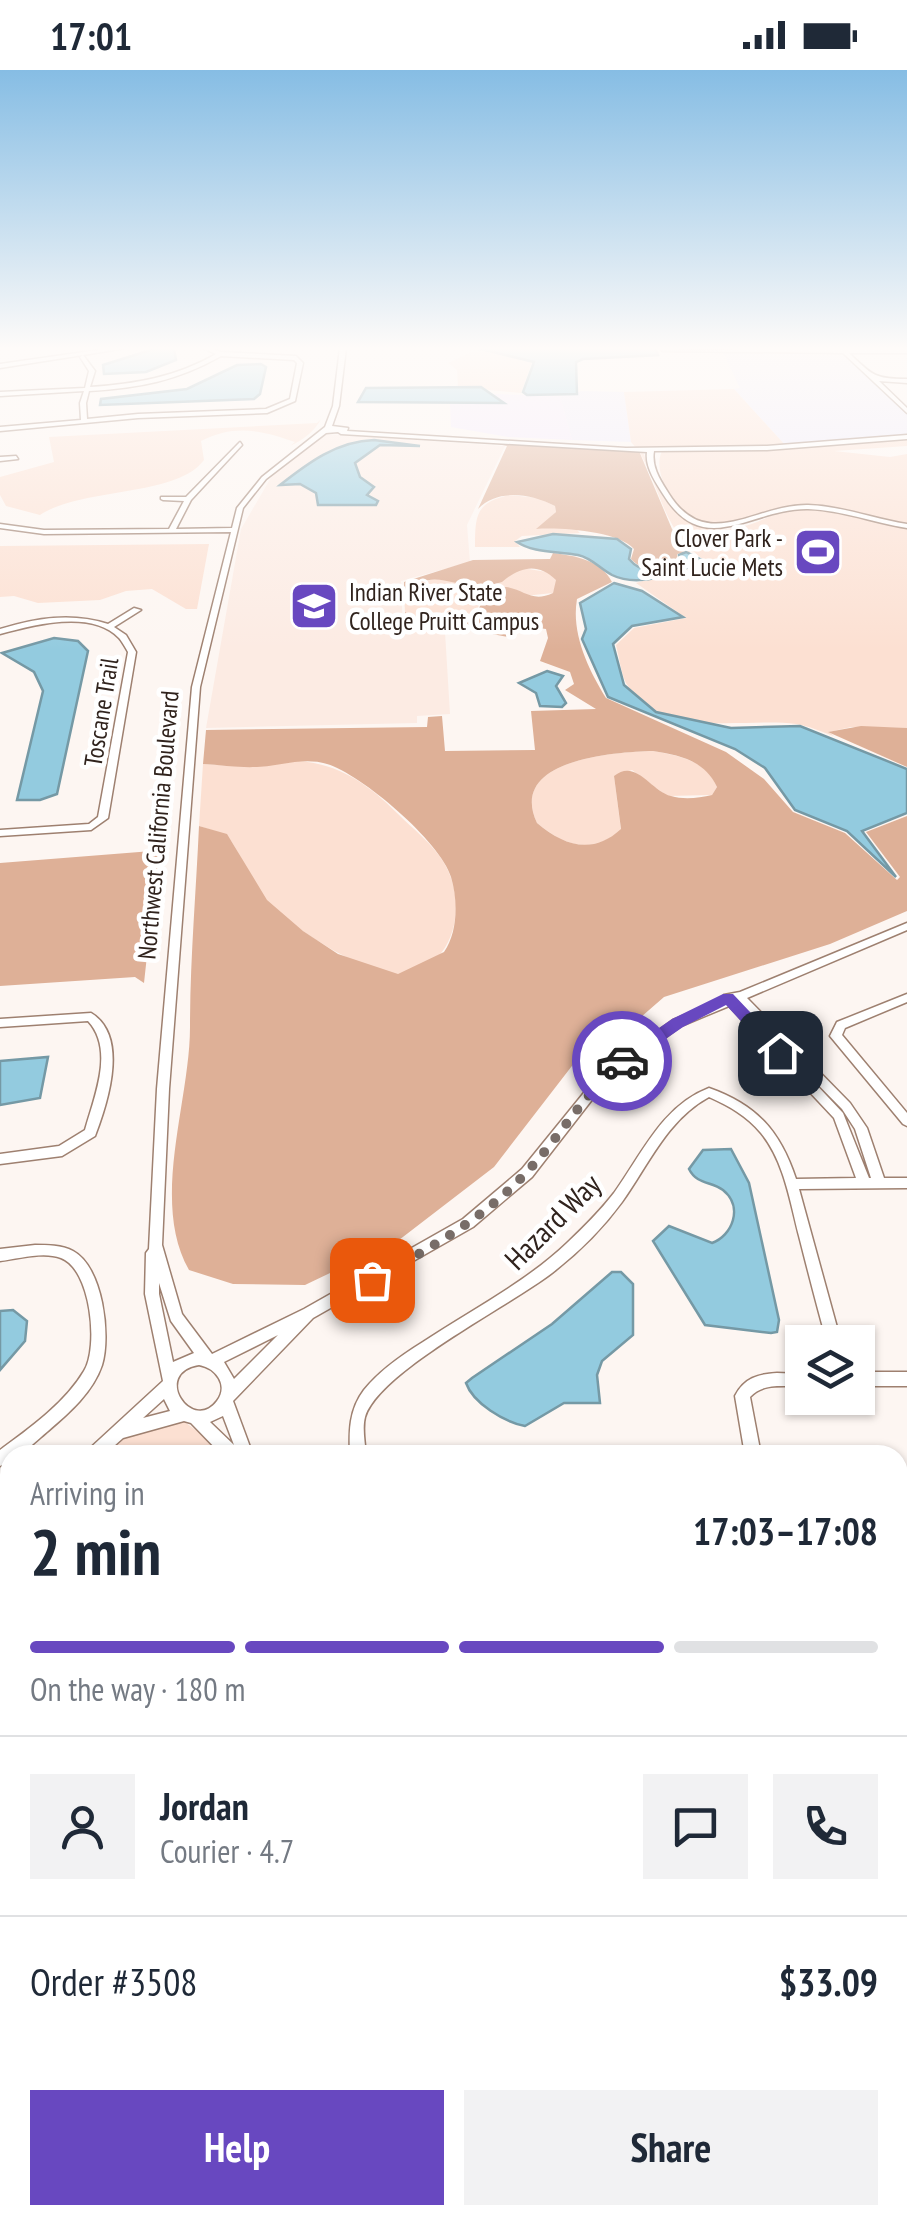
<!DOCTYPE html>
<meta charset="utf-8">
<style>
body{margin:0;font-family:"PT Sans Narrow",sans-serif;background:#f2f2f3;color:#1f2937;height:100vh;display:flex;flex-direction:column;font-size:38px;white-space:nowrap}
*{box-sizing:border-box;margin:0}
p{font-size:32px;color:#747a83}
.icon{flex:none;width:55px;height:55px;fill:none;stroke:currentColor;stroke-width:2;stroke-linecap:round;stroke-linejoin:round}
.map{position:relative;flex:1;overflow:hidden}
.drawer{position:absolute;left:0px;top:1375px;width:908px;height:780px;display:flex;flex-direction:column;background:#fff;border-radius:30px 30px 0 0;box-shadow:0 2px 8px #0004}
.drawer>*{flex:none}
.buttons{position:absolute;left:785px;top:1255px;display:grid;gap:20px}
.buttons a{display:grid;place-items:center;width:90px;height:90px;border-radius:0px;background:#fff;box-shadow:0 2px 8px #0004;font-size:50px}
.pin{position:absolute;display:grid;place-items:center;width:85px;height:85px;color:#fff;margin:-42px;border-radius:20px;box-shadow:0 5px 15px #0006}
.courier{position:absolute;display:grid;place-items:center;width:100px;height:100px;margin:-50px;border:8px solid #6848c0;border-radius:50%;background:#fff;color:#222;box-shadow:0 2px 12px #0007}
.head em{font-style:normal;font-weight:600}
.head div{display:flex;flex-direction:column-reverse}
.head{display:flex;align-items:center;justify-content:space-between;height:170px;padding:0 30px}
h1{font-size:65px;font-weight:600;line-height:75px}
.bar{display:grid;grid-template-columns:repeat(4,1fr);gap:15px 10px;align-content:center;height:120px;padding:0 30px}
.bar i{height:12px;border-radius:8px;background:#e0e1e3}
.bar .selected{background:#6848c0}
.bar p{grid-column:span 4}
.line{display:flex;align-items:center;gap:25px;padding:0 30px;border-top:2px solid #e0e1e3}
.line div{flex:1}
.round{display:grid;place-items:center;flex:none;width:105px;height:105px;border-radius:0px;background:#f2f2f3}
.cta{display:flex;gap:20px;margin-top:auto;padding:20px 30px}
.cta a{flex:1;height:115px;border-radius:0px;background:#6848c0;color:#fff;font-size:40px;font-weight:600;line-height:115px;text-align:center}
.cta a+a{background:#f2f2f3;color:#1f2937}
.status{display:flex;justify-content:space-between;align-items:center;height:70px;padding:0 50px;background:#fff;direction:ltr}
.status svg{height:28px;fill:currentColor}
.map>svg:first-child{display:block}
</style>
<div class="status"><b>17:01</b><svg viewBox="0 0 49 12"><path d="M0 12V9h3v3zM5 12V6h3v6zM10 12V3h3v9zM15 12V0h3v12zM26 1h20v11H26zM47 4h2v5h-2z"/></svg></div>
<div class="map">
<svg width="907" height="2155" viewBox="0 0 907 2155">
<rect width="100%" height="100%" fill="#fdf6f2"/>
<g fill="#eeebfc">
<path d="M723,282l121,1 63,60v23l-121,10 -52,-57 6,-1z"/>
<path d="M582,321l42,1 7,50 -59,-2 -12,-44z"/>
</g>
<path fill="#f3e9fe" d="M491,324l69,2 12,44 -64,-3 -57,-10 -1,-23 53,-1z"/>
<path fill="#fcebe3" d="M326,364l179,12 -38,79 3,37 -69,19 2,51h42l5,82 -33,2v7l-211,5 35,-199 31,-53z"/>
<g fill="#fce0d2">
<path d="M478,279l54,13 -11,31 -63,-6 -1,-17 -9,-7z"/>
<path d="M734,319l52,57 -149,3 -6,-7 -7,-50z"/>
<path d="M321,349c-6,12 -18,21 -31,27l5,-4c-34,-12 -61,-18 -94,-1l3,19c-27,37 -121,27 -164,55l-34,-9 -6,-11v-18l54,-15 -5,-25 268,-14z"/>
<path d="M907,370v6l-73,5 56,6 17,-3v71c-35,-7 -72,-17 -108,-19 -46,-2 -100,51 -131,-13 -7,-15 -12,-29 -6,-42z"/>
<path d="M639,381l5,3c15,56 53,91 113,68 16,-7 25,-12 44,-13 35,-2 71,14 106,18v201l-56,-1 -22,5 5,4c-12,-4 -25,-10 -38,-12 -51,-7 -136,17 -170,-41 -5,-10 -7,-27 -10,-38l18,-17 52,-10 -50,-35 69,-22c-44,-34 -41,-65 -66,-110z"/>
<path d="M510,425l28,3 17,8 1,6 -16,16h35l5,5 -58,3 -7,5 5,6h-45c0,-32 1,-45 35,-52z"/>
<path d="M209,474l-12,65h-11l-34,-20 -26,2 -26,9 -62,3 -24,-7 -14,1v-51z"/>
<path d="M522,498l25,4 10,8 -4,13 -29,3 -20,-9 -22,6 -5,19c-22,14 -50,13 -72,0l-1,-19c20,-18 48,-17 71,-6z"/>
<path d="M653,681c27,5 52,9 64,36l-5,8 -45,1 -35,-26 -18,6 7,54c-29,25 -57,16 -84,-7 -30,-64 78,-71 116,-72z"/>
<path d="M299,691c41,3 70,24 98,52 16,16 36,31 47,50 25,41 11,109 -46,111 -33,1 -111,-49 -132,-74 -16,-20 -24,-45 -39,-65l-28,-9 4,-62 48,3z"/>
<path d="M182,1350l48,35h-129l25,-21z"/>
<path d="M907,1610v211h-2l-7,-26v-183z"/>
</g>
<g fill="#deb097" fill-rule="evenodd">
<path d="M498,374l141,7 33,78 18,23 -13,2 1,8c-18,6 -32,13 -47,-3l3,-10c-15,-18 -75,-22 -98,-20l20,-17 -1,-6c-24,-12 -57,-18 -77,3l29,-63z"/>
<path d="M553,483c23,3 48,7 59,29l-35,17c-6,34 11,70 29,99l120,54 38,27 29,33 52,21 52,47 3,-3 -34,-45 41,-16v95l-77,33 -166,53 -23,20 -56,32 -91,118 -95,73 -94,45 -72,-1 -44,-14c-39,-69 1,-168 1,-243 0,-66 6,-134 9,-201l28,8 40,66 36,31 35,23 60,20 46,-22c14,-20 14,-52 7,-75 -10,-35 -90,-103 -124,-113 -24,-7 -46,2 -70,3 -17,1 -36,-2 -54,-3l3,-34 221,-3 1,-10 14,-1 3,35 90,-1 -4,-39 65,-2 -31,-19 9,-6 -4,-12 -30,-11 8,-23 -2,-9 -14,-2 -24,10 -37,-7h-65l-1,-18c22,13 50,14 72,0l7,-14 -3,-5c7,-2 18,-6 25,-6 19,3 26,16 47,6l3,-13c-19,-19 -38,-12 -54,2 -8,2 -18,6 -26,5 -28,-3 -45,-18 -72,6v-11l69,-22 77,-1zM653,681c27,4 52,10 64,36l-5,8c-13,3 -28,5 -41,1 -20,-5 -35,-38 -57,-20l7,53c-28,26 -57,17 -84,-6 -30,-64 78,-71 116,-72z"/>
<path d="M861,656l46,2v39l-79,-35z"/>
<path d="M159,775l-15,138 -9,-6 -135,9v-123l152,-12z"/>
<path d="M10,1598v223h-10v-214z"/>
</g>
<g fill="#93cbdf" stroke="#7599a5" stroke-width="2.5">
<path d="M157,278h17l2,12 -30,12 -42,2 -1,-9z"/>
<path d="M477,278h178l3,7 -75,4 -7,3 1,32 -50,1 -4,-3 11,-30z"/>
<path d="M261,294l5,3 -6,27 -6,5 -154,6 1,-6 86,-10 50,-24z"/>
<path d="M481,317l23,16 -146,-1 8,-14z"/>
<path d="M374,370l46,6 -40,-1 -25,18 5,14 14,10 -7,8 11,6 -2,4h-58l-2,-12 -16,-9 -20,1c28,-22 57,-44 94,-45z"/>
<path d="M553,464l64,5 14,10 -2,10c15,18 32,10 52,4l-2,-8 7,-3 16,8c-23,14 -64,28 -90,15 -13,-7 -20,-17 -34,-20 -20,-4 -45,-2 -61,-13z"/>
<path d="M614,513l28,8 41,26 -51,9 -19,18 11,41 32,27 75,16 69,-2 107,43v44l-45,18 34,46 -49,-46 -52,-21 -30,-42 -30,-19 -127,-52 -26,-58 4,-10 -6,-26z"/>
<path d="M54,568l24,3 10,10 -31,143 -17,6h-23l26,-109 -9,-19 -32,-19z"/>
<path d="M547,601l16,5 -7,10 10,17 -4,4 -22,-1 -4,-13 -17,-10z"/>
<path d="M48,987l-8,41 -40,7v-44z"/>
<path d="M731,1079l18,34 30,137 -2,12 -6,1 -66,-8 -52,-84 16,-15 43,17c20,-7 32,-36 11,-53 -12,-9 -26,-5 -34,-21l14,-19z"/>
<path d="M612,1202h9l12,12v51l-31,26 -5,14 3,28h-36l-39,23c-21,-4 -52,-23 -59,-43l6,-5 80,-54z"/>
<path d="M13,1240l14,11 -2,20 -25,29v-59z"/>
</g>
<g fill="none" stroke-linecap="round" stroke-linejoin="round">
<path stroke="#7599a5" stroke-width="4" d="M642,2145l1,10"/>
<g stroke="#93cbdf" stroke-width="16">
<path d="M898,1838h9"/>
<path d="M0,1856h10"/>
</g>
<g stroke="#9e8070" stroke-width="3">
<g id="minor">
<path d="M112,278h14l-43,7 12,16 -5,16c46,-3 86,-10 126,-33l-13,-6h7l11,4 75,4 7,7 -8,38 -28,12 -129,5 -138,13v-4l81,-7 -1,-17 4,-12 -84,5v-4l85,-4 4,-17 -9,-14 3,-2 -83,13v-4zM221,286l73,4 3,3 -7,36 -24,10 -128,5 -51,5 -1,-16 3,-12c50,-3 88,-10 132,-35z"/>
<path d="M340,278h6l-7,58 -7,20 16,2 -1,3 279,17 141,-2 140,-11v4l-140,11 -113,1c-3,16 7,30 15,43 38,60 86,10 139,11 34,1 66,14 99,19v4c-33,-5 -65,-18 -99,-19 -57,-1 -104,52 -145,-15 -8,-13 -18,-27 -16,-42l-306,-18 -3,-2 -12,1 -60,46 -23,29 -43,179 -31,402 -7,156 20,69 30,40 92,-45 159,-90 59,-50 78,-96 73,-53 50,-21 1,-4 16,-3 167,-69v7l-160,68 103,105 17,25 17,50h23v10l-108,1 42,153h-14c-10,-35 -19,-71 -28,-106 -9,-35 -15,-75 -38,-103 -14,-17 -32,-27 -52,-36 -42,23 -60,67 -87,105 -19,26 -44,51 -70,71 -41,32 -173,98 -187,144 -3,11 0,26 1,38h-16c-1,-24 -1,-45 14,-65 16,-20 38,-35 59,-48 48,-32 102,-59 144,-99 17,-16 33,-32 47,-50 28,-39 48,-87 95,-105 48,17 71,43 87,91l60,-1 -22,-60 -105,-112 -48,20 -73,53 -76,98 -59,50 -160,91 -80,83 20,54h-31l-31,-32 -7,-2 -61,17 -19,17h-19l3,-5 75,-69 -18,-87 1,-41 3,-4 8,-160 35,-402 39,-155 -187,2 -44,-6v-4l44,6 125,-1 15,-28 -21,-1 -2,-1v-2h25l54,-55 2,3 -51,55 -15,29 56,-1 5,-20 25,-31 63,-50 8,-21zM777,973l65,66 13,20 16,49h-2l-26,-65zM159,1213l12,38 23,32 -21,9 -14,-68zM278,1265l-44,44 -10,-17zM199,1295c17,3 30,20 18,36 -25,33 -66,-28 -18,-36zM164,1329l6,12 -27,7zM223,1346l11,29 -24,-23z"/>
<path d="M843,278l64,1v4h-58c23,22 25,26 58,26v4l-28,-2 28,27v5l-64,-60 -181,-2z"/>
<path d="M16,386l2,3 -18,2v-4z"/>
<path d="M134,538l7,2 -27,17 12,8 10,17 -28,166 -17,12 -91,6v-6l89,-6 9,-7 30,-165c-1,-2 -7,-12 -9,-14 -27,-29 -86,-13 -119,-4v-5c35,-11 72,-17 108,-5z"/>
<path d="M907,924v8l-62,26 -3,7 65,78v13l-4,-2 -73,-88 7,-14z"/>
<path d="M91,943c38,23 17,89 4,123l-33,20 -62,8v-10l59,-8 26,-16c9,-33 30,-80 3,-109l-88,6v-8z"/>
<path d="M35,1175c12,0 27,0 38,6 30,16 38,85 29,114 -9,27 -33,48 -54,66 -11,9 -24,24 -38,24v6l-10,5v-16c30,-22 65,-47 84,-79 15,-24 7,-102 -23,-113 -18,-7 -43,1 -61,3v-12z"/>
<rect x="858" y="1302" width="49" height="14"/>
<path d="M777,1303l25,1v12c-19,1 -38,-4 -52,11l11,58h-16l-10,-59c9,-18 23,-22 42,-23z"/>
<path d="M10,1444v18l-10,6v-18z"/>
<rect x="898" y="1544" width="9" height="16"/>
<path d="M898,2016h9v22l-9,-1z"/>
<path d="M10,2046v22l-10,2v-22z"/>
<path d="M128,2145h22l-1,10h-22z"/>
<rect x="313" y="2145" width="22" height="10"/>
<path d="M498,2145h22l1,10h-22z"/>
</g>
</g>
<use href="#minor" fill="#fff" fill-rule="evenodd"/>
</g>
<linearGradient id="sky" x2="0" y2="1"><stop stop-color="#86bde4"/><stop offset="0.48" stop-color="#fefbf9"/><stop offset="1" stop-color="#fefbf9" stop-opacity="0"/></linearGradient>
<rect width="907" height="580" fill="url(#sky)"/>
<path fill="#6848c0" d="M723,924h10l52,55v8h-11l-48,-52 -43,22 -55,38h-11v-8l55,-38z"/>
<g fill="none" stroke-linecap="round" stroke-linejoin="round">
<path stroke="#786d68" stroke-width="10" stroke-dasharray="0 18" d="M372,1210c55,-30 110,-60 153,-106 35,-37 59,-80 97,-113"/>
</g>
<defs>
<g id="stadium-square" transform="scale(2.5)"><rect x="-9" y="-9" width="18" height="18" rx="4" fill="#6848c0" stroke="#fff"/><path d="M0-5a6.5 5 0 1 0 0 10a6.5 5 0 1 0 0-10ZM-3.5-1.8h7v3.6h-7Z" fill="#fff"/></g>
<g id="university-square" transform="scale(2.5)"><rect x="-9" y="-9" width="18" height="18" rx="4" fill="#6848c0" stroke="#fff"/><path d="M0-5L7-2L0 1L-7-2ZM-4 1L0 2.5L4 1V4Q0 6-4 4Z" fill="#fff"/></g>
</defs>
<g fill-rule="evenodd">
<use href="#stadium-square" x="818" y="482"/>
<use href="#university-square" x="314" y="536"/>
</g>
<g text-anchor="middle" stroke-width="9" stroke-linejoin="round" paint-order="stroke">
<g font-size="25" fill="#30231d" stroke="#fff" text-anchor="end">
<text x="783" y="477">Clover Park -<tspan x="783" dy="29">Saint Lucie Mets</tspan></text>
<text x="349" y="531" text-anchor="start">Indian River State<tspan x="349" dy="29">College Pruitt Campus</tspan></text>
</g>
<g font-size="25" fill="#30231d" stroke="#fff">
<text transform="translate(101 642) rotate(-81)" y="9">Toscane Trail</text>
<text transform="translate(158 755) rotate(-85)" y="9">Northwest California Boulevard</text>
</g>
<g font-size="30" fill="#30231d" stroke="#fff">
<text transform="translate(553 1152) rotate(-45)" y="10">Hazard Way</text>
</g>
</g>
</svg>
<div class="buttons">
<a><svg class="icon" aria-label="layers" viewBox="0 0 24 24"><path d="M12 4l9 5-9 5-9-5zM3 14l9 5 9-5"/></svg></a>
</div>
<div class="pin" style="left:372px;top:1210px;background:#ea580c"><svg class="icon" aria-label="bag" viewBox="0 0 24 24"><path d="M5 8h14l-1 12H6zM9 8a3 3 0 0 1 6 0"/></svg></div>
<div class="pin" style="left:780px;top:983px;background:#1f2937"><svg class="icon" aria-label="home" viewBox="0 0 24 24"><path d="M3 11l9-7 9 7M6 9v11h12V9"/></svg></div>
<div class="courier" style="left:622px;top:991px"><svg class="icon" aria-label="car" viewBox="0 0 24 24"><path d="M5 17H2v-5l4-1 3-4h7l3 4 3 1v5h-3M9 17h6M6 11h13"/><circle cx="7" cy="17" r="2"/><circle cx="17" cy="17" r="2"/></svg></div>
<section class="drawer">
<div class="head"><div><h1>2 min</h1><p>Arriving in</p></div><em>17:03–17:08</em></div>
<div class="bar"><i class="selected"></i><i class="selected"></i><i class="selected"></i><i></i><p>On the way · 180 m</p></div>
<div class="line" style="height:180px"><a class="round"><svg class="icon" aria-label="person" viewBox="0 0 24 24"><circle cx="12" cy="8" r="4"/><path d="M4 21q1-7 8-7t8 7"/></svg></a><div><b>Jordan</b><p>Courier · 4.7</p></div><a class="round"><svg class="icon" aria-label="chat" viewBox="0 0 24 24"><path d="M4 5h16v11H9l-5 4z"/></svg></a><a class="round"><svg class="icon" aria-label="phone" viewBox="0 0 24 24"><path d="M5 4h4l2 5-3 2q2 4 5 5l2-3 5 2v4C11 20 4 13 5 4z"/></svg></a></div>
<div class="line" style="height:130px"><div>Order #3508</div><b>$33.09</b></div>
<div class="cta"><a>Help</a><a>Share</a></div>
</section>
</div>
